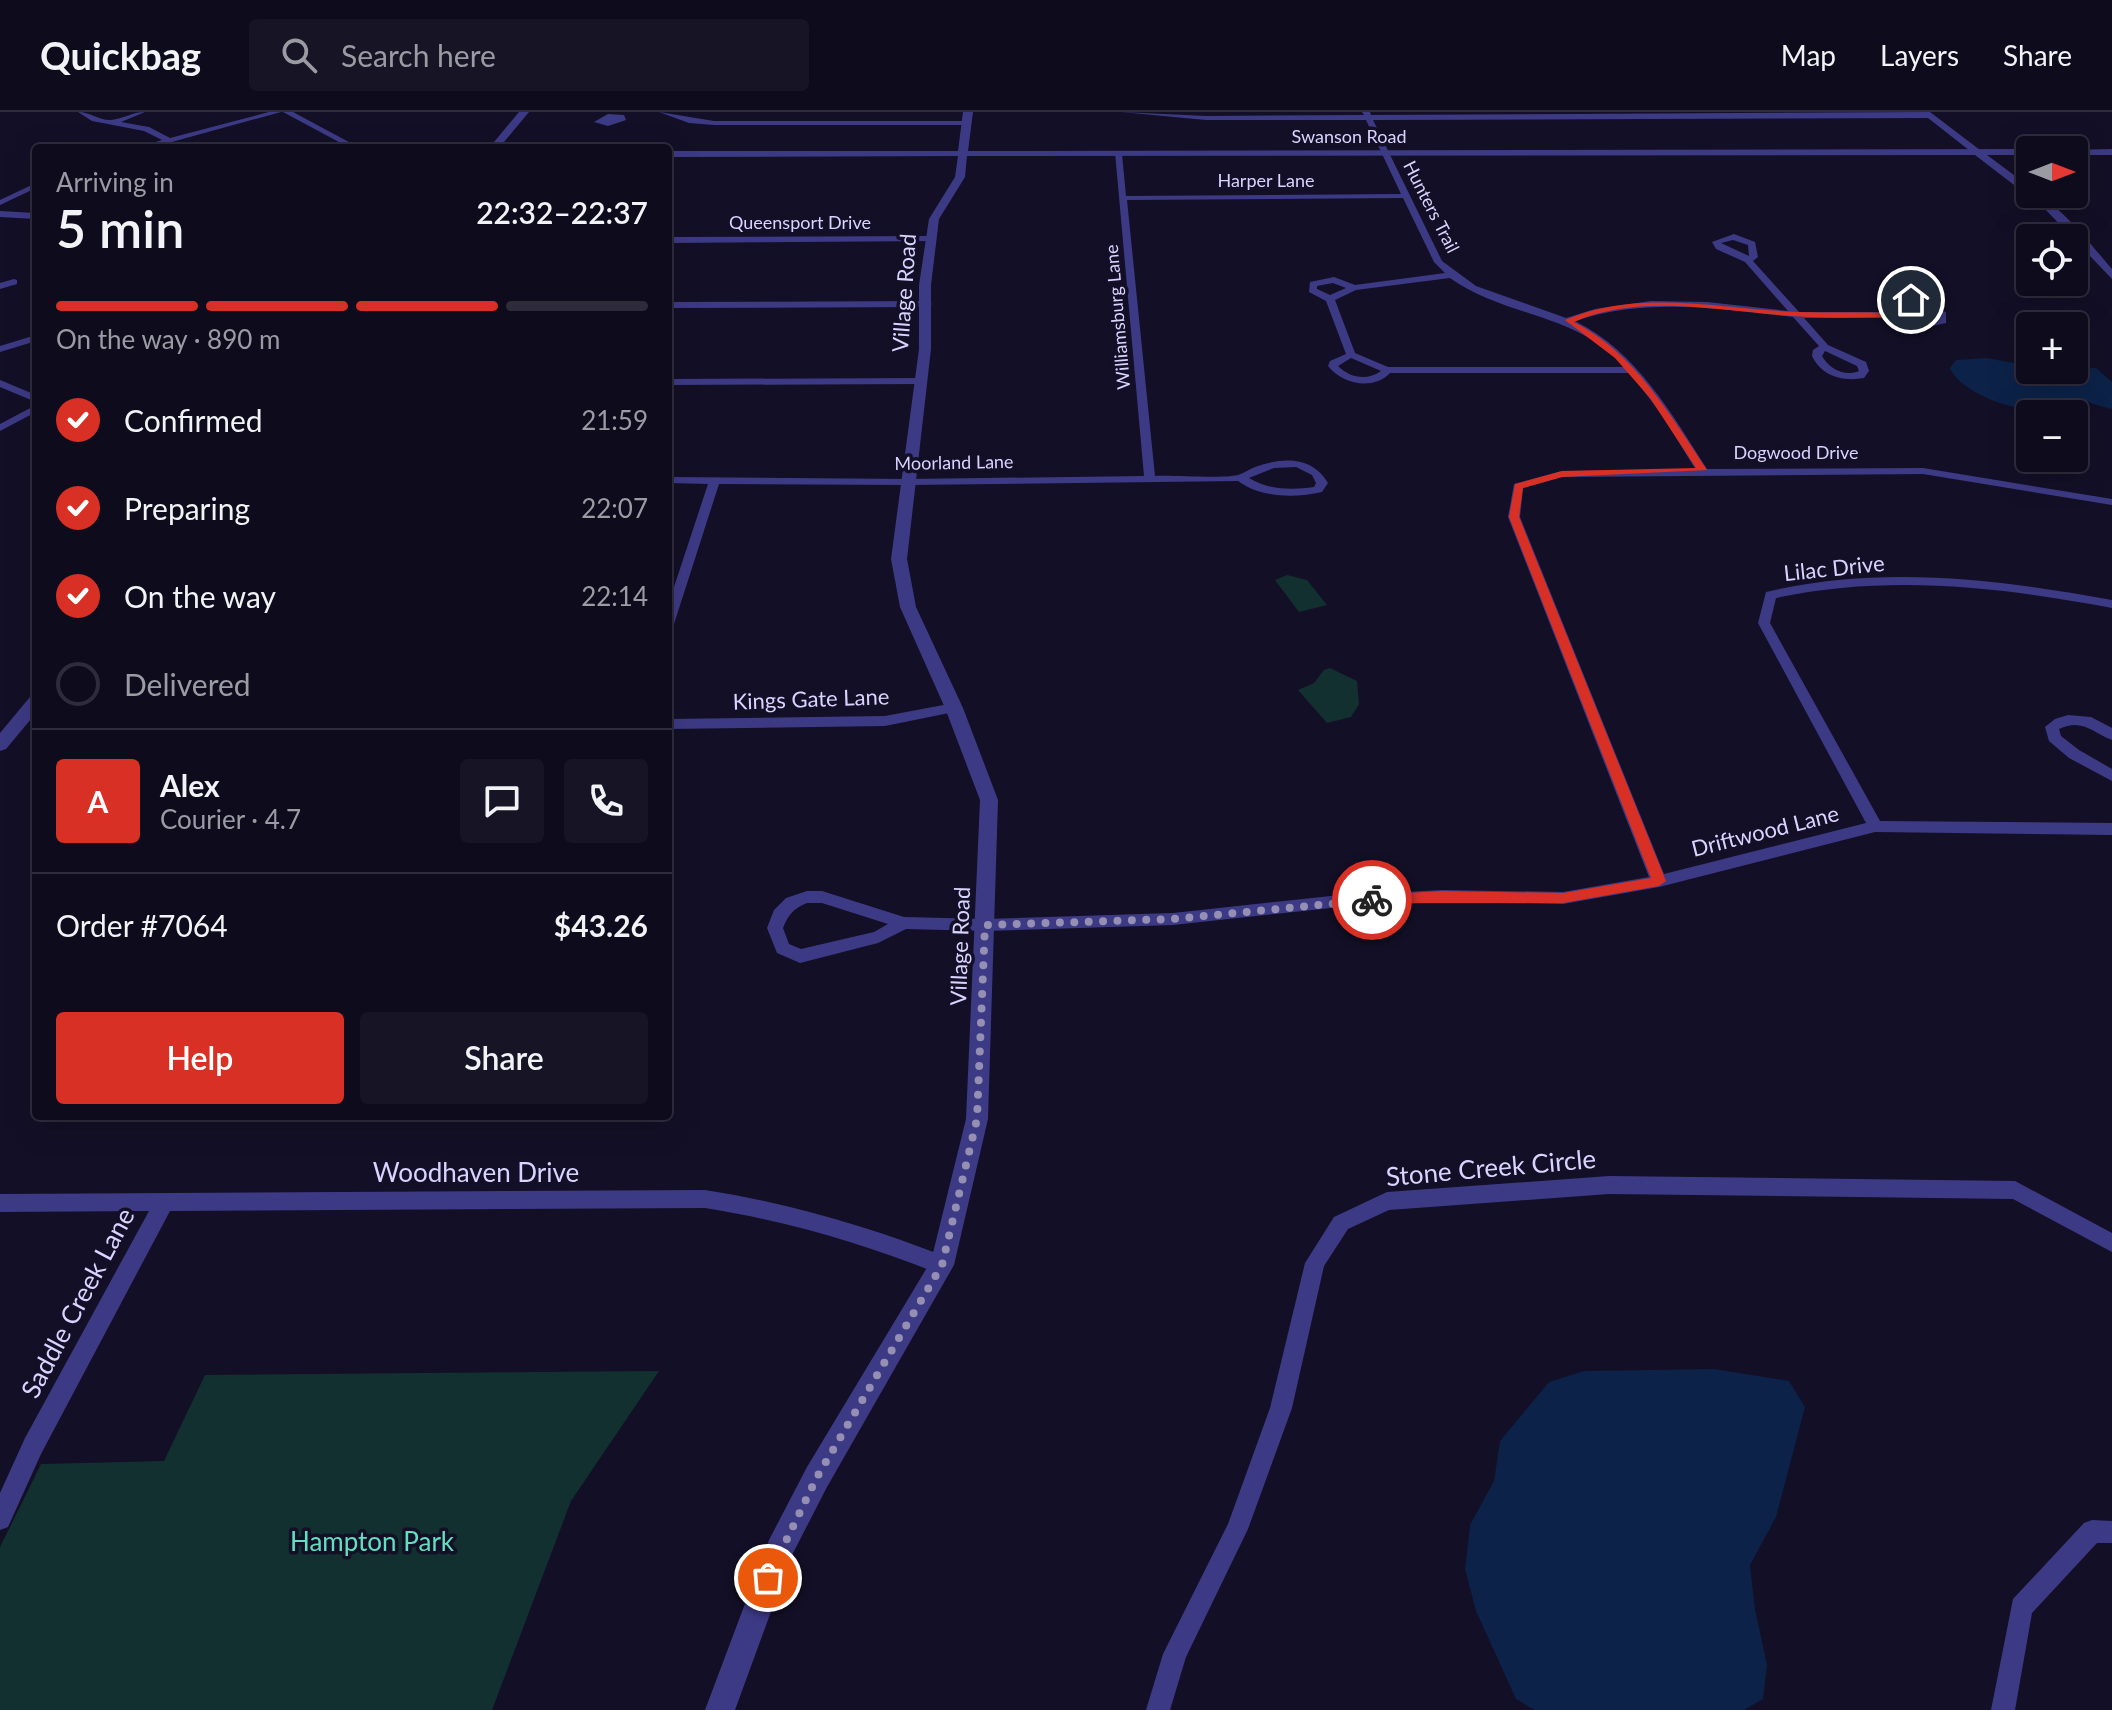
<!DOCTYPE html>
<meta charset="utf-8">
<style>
body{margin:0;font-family:Lato,sans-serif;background:#171425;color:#f1f3f6;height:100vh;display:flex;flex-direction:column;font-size:30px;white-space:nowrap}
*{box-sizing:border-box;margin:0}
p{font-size:26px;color:#9b9ba3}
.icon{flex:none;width:44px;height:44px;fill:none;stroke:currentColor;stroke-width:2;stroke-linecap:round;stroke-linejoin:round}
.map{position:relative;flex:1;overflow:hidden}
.panel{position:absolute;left:32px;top:32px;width:640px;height:976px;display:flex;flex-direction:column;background:#0e0b1c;border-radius:8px;box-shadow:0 8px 32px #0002,0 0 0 2px #2e2b3b}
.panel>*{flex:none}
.needle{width:52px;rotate:90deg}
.buttons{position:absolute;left:2016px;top:24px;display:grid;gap:16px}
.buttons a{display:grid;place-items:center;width:72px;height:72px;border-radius:8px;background:#0e0b1c;box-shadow:0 8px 32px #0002,0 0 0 2px #2e2b3b;font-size:40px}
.pin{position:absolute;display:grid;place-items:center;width:68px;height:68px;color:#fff;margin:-34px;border:4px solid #fff;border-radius:50%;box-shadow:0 2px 8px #0007}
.courier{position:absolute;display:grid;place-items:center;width:80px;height:80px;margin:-40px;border:6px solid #d93025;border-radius:50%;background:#fff;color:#222;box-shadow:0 2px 10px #0007}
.headline em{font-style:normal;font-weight:600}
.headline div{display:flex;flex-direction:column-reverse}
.headline{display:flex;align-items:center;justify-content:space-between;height:136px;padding:0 24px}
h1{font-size:52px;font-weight:600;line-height:60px}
.bar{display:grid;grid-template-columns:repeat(4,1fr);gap:12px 8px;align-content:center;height:96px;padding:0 24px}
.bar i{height:10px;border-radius:6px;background:#2e2b3b}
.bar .current{background:#d93025}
.bar p{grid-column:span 4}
.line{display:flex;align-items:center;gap:20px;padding:0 24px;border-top:2px solid #2e2b3b}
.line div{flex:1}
.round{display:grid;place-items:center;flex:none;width:84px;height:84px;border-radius:8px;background:#171425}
ol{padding:0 24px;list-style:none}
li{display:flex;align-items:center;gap:24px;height:88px}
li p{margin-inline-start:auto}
li .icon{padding:8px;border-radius:50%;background:#d93025;color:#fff;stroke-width:4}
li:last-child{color:#9b9ba3}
li i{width:44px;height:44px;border:4px solid #2e2b3b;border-radius:50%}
.primary-button{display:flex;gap:16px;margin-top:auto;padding:16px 24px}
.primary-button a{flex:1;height:92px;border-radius:8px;background:#d93025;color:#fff;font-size:32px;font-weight:600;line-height:92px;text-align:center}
.primary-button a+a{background:#171425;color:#f1f3f6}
header{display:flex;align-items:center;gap:48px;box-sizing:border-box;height:112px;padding:0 40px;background:#0e0b1c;border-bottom:2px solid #2e2b3b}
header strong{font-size:38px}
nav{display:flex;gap:44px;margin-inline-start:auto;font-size:28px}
.search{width:560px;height:72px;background:#171425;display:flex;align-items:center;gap:20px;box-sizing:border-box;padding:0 28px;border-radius:8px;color:#9b9ba3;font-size:30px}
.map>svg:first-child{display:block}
</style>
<header>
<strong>Quickbag</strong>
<div class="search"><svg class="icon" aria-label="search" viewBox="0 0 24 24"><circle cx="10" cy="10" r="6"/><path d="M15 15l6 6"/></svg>Search here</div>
<nav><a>Map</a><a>Layers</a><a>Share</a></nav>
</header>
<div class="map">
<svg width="2112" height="1598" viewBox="0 0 2112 1598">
<rect width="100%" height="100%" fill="#130f26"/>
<g fill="#12302f">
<path d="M1287,463l20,5 20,25 -28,7 -24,-32z"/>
<path d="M1330,556l27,13 2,23 -8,13 -24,6 -29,-33 16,-7 10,-13z"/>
<path d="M659,1259l-88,130 -79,209h-492v-163l41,-83 123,-3 41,-86z"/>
</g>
<g fill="#0c2248">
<path d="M1987,246l43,8v4l66,-2 16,14v27c-12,-2 -25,-9 -37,-9 -11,0 -18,8 -30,9 -26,5 -84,-15 -95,-41l6,-8z"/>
<path d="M1714,1257l75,12 16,26 -29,110 -26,48 5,44 12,56 -4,34 -19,11h-209l-19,-11 -40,-88 -11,-42 5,-44 24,-44 6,-40 49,-59 35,-11z"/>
</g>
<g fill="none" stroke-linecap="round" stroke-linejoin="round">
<g fill="#3d3a85" fill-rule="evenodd">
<path d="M78,0c12,0 22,9 33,8 12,-1 21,-8 34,-8l-24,10 28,5 21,11 99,-26h12l-131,36h-13l25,-8 -18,-9 -52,-10z"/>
<path d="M283,0h10l67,36h-10z"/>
<path d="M659,0l55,9h253l4,2 -4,2h-253l-25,-2z"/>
<path d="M1121,0l85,4 158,-1 -2,-3h8l1,3 559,-3 50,38v4h-6l-46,-36 -555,2 69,141 34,25 90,32 29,-9 56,-8 56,1 81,9 -43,-49 -29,-13 -4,-7 22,-8 21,8 3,15 -5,4 46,51h96l12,-9 -14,-17 5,-3 17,18 31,11v11l-18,4 -30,-9h-94l24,27 38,17 3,9 -5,7c-22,4 -42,-2 -52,-22l1,-6 6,-4 -26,-29c-73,-8 -146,-20 -218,4 62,31 96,92 132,148l216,-1 189,31v6l-189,-31 -361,3 -39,11 -3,29 144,357 202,-51 -108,-200 8,-31c115,-27 231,-13 346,8v8c-112,-21 -223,-34 -336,-10l-6,25 110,198 232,2v12l-237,-3 -216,55 -96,17 -121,-2 -111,6 -158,17 -188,6 -79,-2 -28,14 -78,20 -23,-10 -10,-25 7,-18 12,-12 21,-7h15l82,26 81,2 188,-6 158,-17 111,-6 121,2 86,-15 -141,-360 6,-33 48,-13 134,-1 -34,-55 -32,-42h-240c-17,18 -48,11 -62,-7l2,-5 16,-7 -20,-53 -17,-9 1,-10 24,-5 21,8 90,-12 -11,-11 -31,-64 -276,2 28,276c21,-1 65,3 83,-1 6,-2 12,-6 17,-8 28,-10 57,-11 73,16l-6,9c-27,6 -61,6 -84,-11l-330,4 -189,-1 -45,140 -6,4v-23l40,-121 -40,-1v-6l240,2 236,-3 -29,-324 7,2 4,42 275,-2 -35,-74h-160zM1733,128l15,5 1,11 -28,-13zM1450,166c56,40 126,34 174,89h-236l-33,-14 -20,-53 21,-10zM1333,171l13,5 -16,7 -13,-6v-3zM1914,194l23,8 1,5 -10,2 -23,-7zM1825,239l32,15 2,5c-14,6 -30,-2 -37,-15zM1351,246l30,13c-14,10 -31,7 -43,-5zM1296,355l16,8 4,8 -2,4c-22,3 -46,3 -65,-9l25,-10zM807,791h15l66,21 -14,8 -73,17 -12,-5 -6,-16c5,-13 11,-20 24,-25z"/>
<path d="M608,2l16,1 2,5 -18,6 -14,-4z"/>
<path d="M36,71v5l-36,17v-5z"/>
<path d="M0,99l36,2v6l-36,-2z"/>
<path d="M931,124l3,1v4l-266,2v-6z"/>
<path d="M14,167l3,1v4l-17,5v-6z"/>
<path d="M668,190l259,-1 5,3 -5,3 -259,1z"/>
<path d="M36,223v6l-36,11v-6z"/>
<path d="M668,267l253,-1 5,3 -5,3 -253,1z"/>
<path d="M0,268l36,15v7l-36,-15z"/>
<path d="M36,293v7l-36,19v-7z"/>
<path d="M954,591l7,5 -2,3 -74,15 -217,3v-10l217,-3z"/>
<path d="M2068,603l23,2 21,11v12c-20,-8 -30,-22 -53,-11l2,7 18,14 33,19v12l-43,-23 -20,-17 -4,-14 10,-8z"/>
<path d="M1609,1064l406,5 97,52v19l-99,-53 -404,-5 -220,16 -41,19 -24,37 -32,142 -44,121 -62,128 -16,53h-24l17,-56 65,-130 42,-116 35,-145 29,-46 53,-25z"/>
<path d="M705,1078c84,13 165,37 244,68l3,7 -3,7 -7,3c-77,-31 -155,-54 -237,-67l-535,3 -129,243 -33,73 -8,3v-37l25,-55 124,-227 -149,1v-18z"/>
<path d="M2092,1408l20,1v22h-15l-65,70 -17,97h-24l22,-111 71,-76z"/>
</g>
<g fill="#3d3a85" fill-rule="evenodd">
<path d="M519,0h10l-30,36h-10z"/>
<path d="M963,0h10l-5,39 1062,-2 3,1h-3v5h-43l43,32v7c23,0 66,57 82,75v10l-68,-71 -69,-53 -1008,1 -2,21 -26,42 -8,66v64l-24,210 9,48 47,101 35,92 -10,319 -34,146 -127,222 -36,70 -56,153h-30l64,-170 38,-73 124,-206 35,-142 14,-319 -35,-92 -45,-101 -9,-48 28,-210v-64l10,-66 26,-42 3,-21 -290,1v-6h290z"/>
<path d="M2112,37v6h-38v-5h-3z"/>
<path d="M36,583v18l-30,36 -6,2v-18l30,-36z"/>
</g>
</g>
<path fill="#d93025" d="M1908,187l7,1 -3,10 -14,7c-35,0 -70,2 -105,-1 -71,-4 -152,-24 -219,6 61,31 96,93 133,148l-145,7 -39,11 -4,29 147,364 -7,5 -96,17h-195v-7l4,-1 70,-4 121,2 88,-15 -142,-361 6,-33 47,-13 134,-3 -46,-70 -35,-40 -50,-38c74,-32 154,-11 232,-8 33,1 67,0 100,1l7,-4z"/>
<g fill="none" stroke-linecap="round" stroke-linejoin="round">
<path stroke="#948fb3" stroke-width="8" stroke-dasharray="0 14.4" d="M768,1466l49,-101 125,-212 35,-146 8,-194 188,-6 199,-19"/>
</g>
<g text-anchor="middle" stroke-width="7" stroke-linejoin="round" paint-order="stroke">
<g font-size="18" fill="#d9d4ff" stroke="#130f26">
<text x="1349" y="31">Swanson Road</text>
<text x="1266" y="75">Harper Lane</text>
<text transform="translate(1431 95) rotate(63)" y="6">Hunters Trail</text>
<text x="800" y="117">Queensport Drive</text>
<text transform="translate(1118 205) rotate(-95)" y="6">Williamsburg Lane</text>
<text x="1796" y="347">Dogwood Drive</text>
<text transform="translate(954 351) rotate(-1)" y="6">Moorland Lane</text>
</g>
<g font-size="22" fill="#d9d4ff" stroke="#130f26">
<text transform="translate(904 181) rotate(-86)" y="8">Village Road</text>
<text transform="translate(1834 456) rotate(-6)" y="8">Lilac Drive</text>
<text transform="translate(811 587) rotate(-2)" y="8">Kings Gate Lane</text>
<text transform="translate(1765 719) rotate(-14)" y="8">Driftwood Lane</text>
<text transform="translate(960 834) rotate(-88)" y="8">Village Road</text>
</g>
<g font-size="26" fill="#d9d4ff" stroke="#130f26">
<text transform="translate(1491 1056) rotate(-5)" y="9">Stone Creek Circle</text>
<text x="476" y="1070">Woodhaven Drive</text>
<text transform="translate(78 1191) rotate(-62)" y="9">Saddle Creek Lane</text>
</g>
<g font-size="26" fill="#5fe0c0" stroke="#130f26">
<text x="372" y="1439">Hampton Park</text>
</g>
</g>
</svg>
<div class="buttons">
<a><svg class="needle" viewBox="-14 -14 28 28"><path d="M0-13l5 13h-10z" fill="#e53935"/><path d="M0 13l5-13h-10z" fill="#9b9ba3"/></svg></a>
<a><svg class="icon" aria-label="locate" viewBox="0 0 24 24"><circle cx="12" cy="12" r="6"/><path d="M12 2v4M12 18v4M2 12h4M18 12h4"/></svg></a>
<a>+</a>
<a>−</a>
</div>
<div class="pin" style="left:768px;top:1466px;background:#ea580c"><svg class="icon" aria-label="bag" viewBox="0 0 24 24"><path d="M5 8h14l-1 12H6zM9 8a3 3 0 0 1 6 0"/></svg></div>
<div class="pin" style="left:1911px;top:188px;background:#1f2937"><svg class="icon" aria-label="home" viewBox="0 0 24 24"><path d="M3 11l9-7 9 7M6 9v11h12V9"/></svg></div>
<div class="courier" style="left:1372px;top:788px"><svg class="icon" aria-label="bike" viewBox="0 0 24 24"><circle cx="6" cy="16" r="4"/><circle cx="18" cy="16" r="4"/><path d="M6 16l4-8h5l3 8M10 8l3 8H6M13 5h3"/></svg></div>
<section class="panel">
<div class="headline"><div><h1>5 min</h1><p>Arriving in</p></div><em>22:32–22:37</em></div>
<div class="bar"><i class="current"></i><i class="current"></i><i class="current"></i><i></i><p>On the way · 890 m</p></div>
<ol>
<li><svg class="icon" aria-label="check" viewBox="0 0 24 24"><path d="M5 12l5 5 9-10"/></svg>Confirmed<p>21:59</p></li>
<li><svg class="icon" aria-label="check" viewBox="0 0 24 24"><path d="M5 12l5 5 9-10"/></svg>Preparing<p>22:07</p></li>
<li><svg class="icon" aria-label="check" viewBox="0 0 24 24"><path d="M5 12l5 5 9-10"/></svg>On the way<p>22:14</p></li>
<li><i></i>Delivered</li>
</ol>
<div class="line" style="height:144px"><b class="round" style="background:#d93025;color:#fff">A</b><div><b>Alex</b><p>Courier · 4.7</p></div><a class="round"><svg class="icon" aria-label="chat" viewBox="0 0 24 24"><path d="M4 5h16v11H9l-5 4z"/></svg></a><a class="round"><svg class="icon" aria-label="phone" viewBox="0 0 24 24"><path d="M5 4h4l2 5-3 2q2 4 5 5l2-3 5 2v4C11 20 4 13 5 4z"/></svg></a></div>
<div class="line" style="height:104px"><div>Order #7064</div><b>$43.26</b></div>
<div class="primary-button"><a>Help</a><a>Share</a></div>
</section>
</div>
